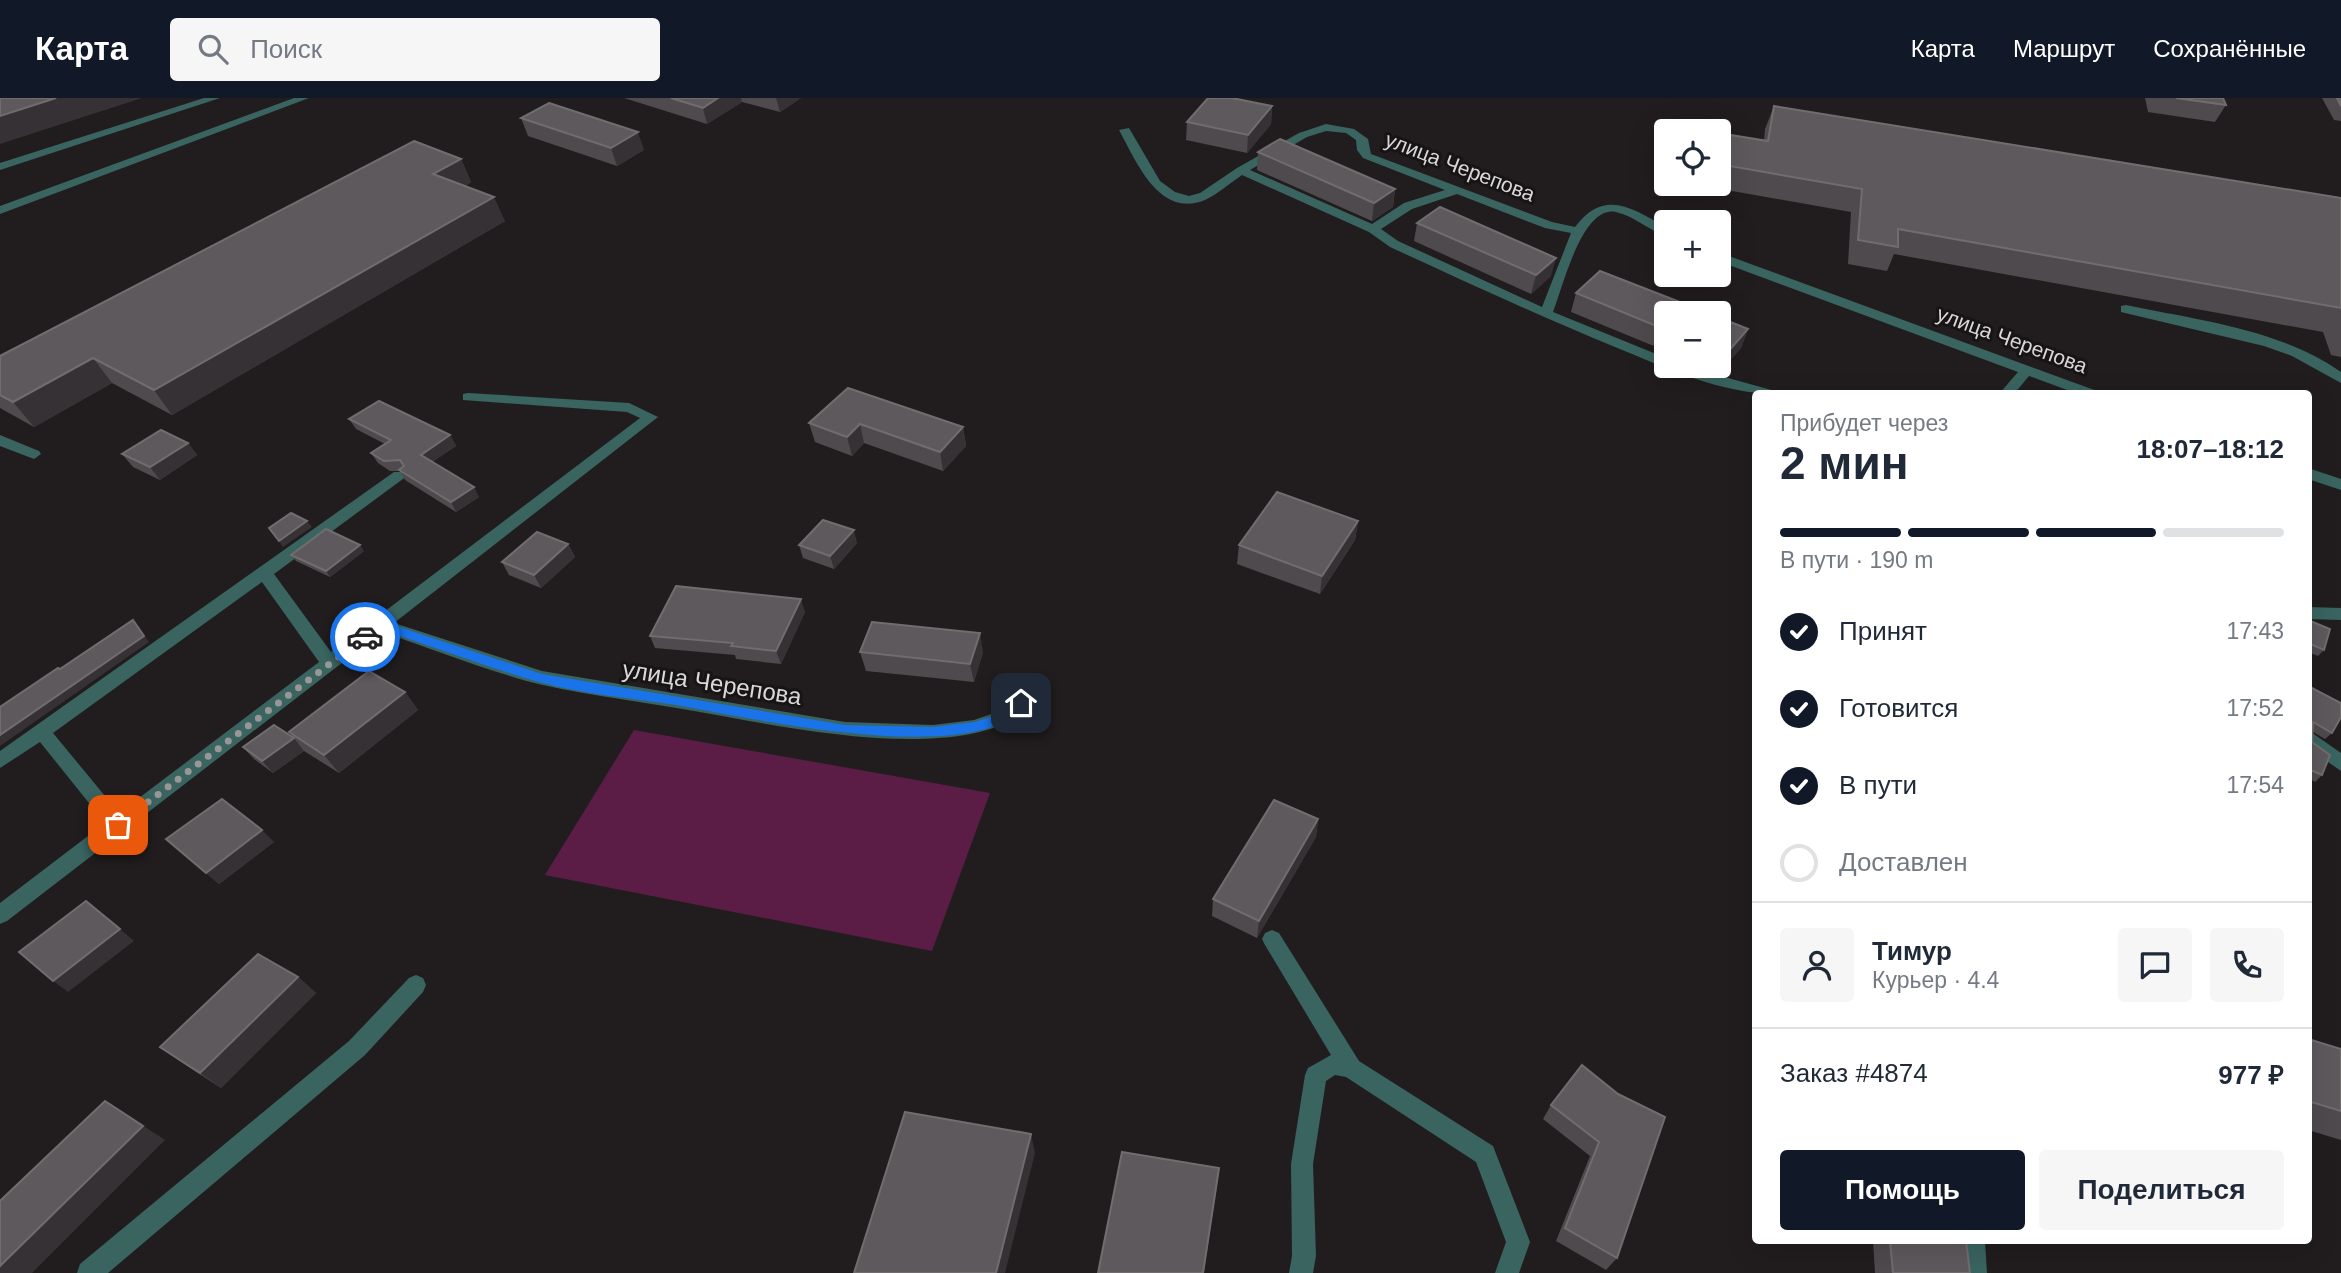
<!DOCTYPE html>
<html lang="ru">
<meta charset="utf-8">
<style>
body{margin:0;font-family:Arial,sans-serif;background:#f6f6f7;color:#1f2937;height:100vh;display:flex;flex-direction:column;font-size:26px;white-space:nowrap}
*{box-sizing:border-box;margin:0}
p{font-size:23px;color:#747a83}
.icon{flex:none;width:38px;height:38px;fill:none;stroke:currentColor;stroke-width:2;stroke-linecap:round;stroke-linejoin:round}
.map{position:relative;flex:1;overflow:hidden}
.panel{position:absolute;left:1752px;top:292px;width:560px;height:854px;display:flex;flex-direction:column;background:#fff;border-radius:7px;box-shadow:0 7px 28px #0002}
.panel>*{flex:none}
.buttons{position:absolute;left:1654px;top:21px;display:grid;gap:14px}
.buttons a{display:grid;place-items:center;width:77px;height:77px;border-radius:7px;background:#fff;box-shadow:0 7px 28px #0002;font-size:35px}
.pin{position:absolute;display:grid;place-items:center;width:60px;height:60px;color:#fff;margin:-30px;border-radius:14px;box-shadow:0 4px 10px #0006}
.courier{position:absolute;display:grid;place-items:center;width:70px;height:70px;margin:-35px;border:5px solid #1a73e8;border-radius:50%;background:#fff;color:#222;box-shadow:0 2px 9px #0007}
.head em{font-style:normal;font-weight:800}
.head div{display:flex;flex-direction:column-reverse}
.head{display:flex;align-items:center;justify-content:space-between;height:119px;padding:0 28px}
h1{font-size:46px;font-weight:800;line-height:52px}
.bar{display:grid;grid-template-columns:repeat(4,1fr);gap:10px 7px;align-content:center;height:84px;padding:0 28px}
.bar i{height:9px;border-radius:5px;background:#e0e1e3}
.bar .selected{background:#111827}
.bar p{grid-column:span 4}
.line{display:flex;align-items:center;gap:18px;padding:0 28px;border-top:2px solid #e0e1e3}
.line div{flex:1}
.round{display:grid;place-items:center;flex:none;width:74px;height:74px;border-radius:7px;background:#f6f6f7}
ol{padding:0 28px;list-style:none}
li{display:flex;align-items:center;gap:21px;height:77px}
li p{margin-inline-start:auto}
li .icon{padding:7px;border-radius:50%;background:#111827;color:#fff;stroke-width:4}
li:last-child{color:#747a83}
li i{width:38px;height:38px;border:4px solid #e0e1e3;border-radius:50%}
.cta{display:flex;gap:14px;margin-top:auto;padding:14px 28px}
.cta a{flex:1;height:80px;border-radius:7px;background:#111827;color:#fff;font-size:28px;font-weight:800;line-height:80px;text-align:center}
.cta a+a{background:#f6f6f7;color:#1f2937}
header{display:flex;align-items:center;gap:42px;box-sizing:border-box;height:98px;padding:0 35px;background:#111827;color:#fff}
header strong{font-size:33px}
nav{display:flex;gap:38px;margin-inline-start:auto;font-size:24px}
.search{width:490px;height:63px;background:#f6f6f7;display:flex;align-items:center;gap:18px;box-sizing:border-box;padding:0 24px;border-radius:7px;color:#747a83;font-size:26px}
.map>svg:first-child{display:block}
</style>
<header>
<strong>Карта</strong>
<div class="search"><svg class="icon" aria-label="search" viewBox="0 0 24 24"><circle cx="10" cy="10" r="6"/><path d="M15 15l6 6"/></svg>Поиск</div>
<nav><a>Карта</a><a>Маршрут</a><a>Сохранённые</a></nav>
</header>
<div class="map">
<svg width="2341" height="1175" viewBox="0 0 2341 1175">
<rect width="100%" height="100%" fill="#211d1f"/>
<path fill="#5b1d45" d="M634,632l356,63 -58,158 -387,-76z"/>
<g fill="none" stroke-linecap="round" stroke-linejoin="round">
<g fill="#396460" fill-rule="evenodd">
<path d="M204,0h16l-220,72v-7z"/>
<path d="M294,0h15l-309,116v-8z"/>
<path d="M1326,26l28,5 14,10 3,15 181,68 23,5c29,-39 57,-19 91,0v9c-18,-6 -32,-20 -50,-24 -34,-7 -53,75 -63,100l113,46v8h19l90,25 2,3c-56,0 -110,-26 -162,-47 -76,-31 -151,-66 -225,-100l-21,-15 -127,-57c-12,8 -24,19 -37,25 -46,19 -69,-39 -86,-70l10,-2 31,53 15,11 14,4 11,-3 37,-25 62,-35zM1326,33l20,2 10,7 1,10 6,8 82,32 -41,13 -32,21 -122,-54 57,-33zM1457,96l88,34 26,5 -29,74 -144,-66 -17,-12 31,-20z"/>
<path d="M1718,154l379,139 2,3h-21l-49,-18 -15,18h-15l19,-22 -300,-111z"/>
<path d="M2126,207c71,15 154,24 215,67v11l-49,-27 -28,-10 -143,-34v-6z"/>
<path d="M468,295l161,10 29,14 -264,206 148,48 303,51 88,3 41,-5 29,-10 24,-24h12l3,5c-47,86 -269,33 -348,20 -50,-9 -101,-15 -151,-26 -51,-12 -110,-36 -161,-53l-375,289 -7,3v-21l105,-80 -65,-81 -40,26v-17l394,-279h10l3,4 -133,98 57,78 309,-234 -13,-6 -164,-12v-6zM262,484l57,80 -200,151 -66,-80z"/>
<path d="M0,337l39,16 2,3 -7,5 -34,-13z"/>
<path d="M2308,370l33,11v11l-33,-11z"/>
<path d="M2308,509l33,1v12l-33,-1z"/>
<path d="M2308,632l33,23v18l-33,-23z"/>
<path d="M1272,832l7,3 80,128 134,85 37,96 -11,31h-24l11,-31 -30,-80 -130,-85 -11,-2 -9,6 -13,83 3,92 -3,17h-24l3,-17 -1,-92 14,-89 3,-7 23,-13 -66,-110 -3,-6 3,-6z"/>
<path d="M416,877l7,3 3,7 -3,7 -58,63 -257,218h-31l3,-9 269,-223 60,-63z"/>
<path d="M1961,1143h24l2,32h-24z"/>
</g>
</g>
<g fill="#4e4a4d">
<path d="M624,0h177l-21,14 -38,-10 -35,22z"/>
<path d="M2145,0h78l3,7 -11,17 -67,-10z"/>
<path d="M2322,0h19v23l-7,-1z"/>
<path d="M1272,8l-1,18 -24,29 -61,-13 1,-18z"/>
<path d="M1774,8l567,92v159l-10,-2 -8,-23 -429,-78 -7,17 -39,-7 3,-52 -147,-26v-2h14v-51l46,7 1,-11z"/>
<path d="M521,20l123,32 -27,16 -89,-30z"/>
<path d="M1258,54l137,37 -2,18 -21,14 -115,-51z"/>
<path d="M461,61l10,23 -6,4 40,35 -333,194 -60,-32 -78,44 -34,-19v-52z"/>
<path d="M1417,125l134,53 -20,18 -117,-53z"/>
<path d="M1576,195l90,20v38l-95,-39z"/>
<path d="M1718,219l30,12 -7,19 -22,25 -17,-7h16z"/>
<path d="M349,321l101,16 6,11 -24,16 47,35 -23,15 -51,-32 -5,-9h-10l-12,-8 -7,-10 14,-9 -29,-15z"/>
<path d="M809,325l154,4 3,19 -23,25 -79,-28 -12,13 -37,-14z"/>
<path d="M188,345l9,12 -37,25 -27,-13 -11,-13z"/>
<path d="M1358,423l-3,19 -35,54 -83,-30 2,-19z"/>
<path d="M857,445l-23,26 -31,-11 -4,-13z"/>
<path d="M568,446l7,13 -34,31 -32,-13 -7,-13z"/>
<path d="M364,453l-34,26 -34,-16 -5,-6z"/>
<path d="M805,514l-24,52 -45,-5 -1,-4 -80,-7 -5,-12z"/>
<path d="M2308,522l16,30 -6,6 -10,-4z"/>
<path d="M860,554h123l-9,30 -108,-11z"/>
<path d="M2308,588l24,47 -7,6 -12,-7 -1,10 10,33 -7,7 -7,-4z"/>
<path d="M405,594l13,18 -79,63 -35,-22 -31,22 -19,-14 -11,-12 51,-9 -5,-6z"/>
<path d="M1318,721l-2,18 -59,101 -45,-22 1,-17z"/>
<path d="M166,741l108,3 -55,42z"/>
<path d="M298,879l18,16 -95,95 -40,-26 -21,-15z"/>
<path d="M2308,941l33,10v91l-33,-10z"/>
<path d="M1618,996l-1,164 -11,12 -50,-29 34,-85 -47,-37 8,-14z"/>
<path d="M1873,1143h93l4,32h-95z"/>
</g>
<g fill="#363134">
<path d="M56,0h86l-142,46v-28z"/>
<path d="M718,0h23l1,4 -35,22 -4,-16z"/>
<path d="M776,0h25l-21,14z"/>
<path d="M1272,8l-1,18 -24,29 1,-18z"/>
<path d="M638,34l6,18 -27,16 -6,-18z"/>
<path d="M461,61l10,23 -27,16 -11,-24z"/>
<path d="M1395,91l-2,18 -21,14 2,-18z"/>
<path d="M494,99l11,24 -333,194 -18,-25z"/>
<path d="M1556,160l-5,18 -20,18 5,-19z"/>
<path d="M1748,231l-7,19 -22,25 7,-19z"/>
<path d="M93,260l19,25 -78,44 -21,-25z"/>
<path d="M860,326l4,19 -12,13 -5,-19z"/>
<path d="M963,329l3,19 -23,25 -3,-19z"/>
<path d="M450,337l6,11 -29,19 -6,-10z"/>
<path d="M188,345l9,12 -37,25 -10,-13z"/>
<path d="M474,389l5,10 -23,15 -5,-10z"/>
<path d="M307,423l5,6 -29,20 -4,-6z"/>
<path d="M1358,423l-3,19 -35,54 2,-18z"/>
<path d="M854,432l3,13 -23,26 -4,-13z"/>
<path d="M568,446l7,13 -34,31 -7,-13z"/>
<path d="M360,447l4,6 -34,26 -4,-6z"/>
<path d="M801,501l4,13 -24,52 -5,-13z"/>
<path d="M133,522l16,22 -149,104v-11z"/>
<path d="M980,535l3,19 -9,30 -4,-18z"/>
<path d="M405,594l13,18 -79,63 -15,-18z"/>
<path d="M294,640l10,13 -31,22 -11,-12z"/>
<path d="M1318,721l-2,18 -59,101 2,-17z"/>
<path d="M262,732l12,12 -55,42 -13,-11z"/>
<path d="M120,831l14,12 -66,51 -15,-11z"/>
<path d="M298,879l18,16 -95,95 -21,-15z"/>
<path d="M105,1003l60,39 -133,133h-32v-7z"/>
<path d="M1031,1036l4,19 -30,120h-9z"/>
<path d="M1219,1070l-2,18 -13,87h-1z"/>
</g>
<g fill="#5e595c" stroke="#716d6f" stroke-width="2">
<path d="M0,0h56l-56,18z"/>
<path d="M671,0h47l-15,10z"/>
<path d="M1208,0h24l40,8 -24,29 -61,-13z"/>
<path d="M2176,0h47l3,7z"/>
<path d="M2337,0h4v8z"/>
<path d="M549,5l89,29 -27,16 -90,-30z"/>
<path d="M1774,8l567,92v110l-443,-79v18l-40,-7 4,-51 -144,-25v-31l50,8z"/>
<path d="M1280,41l115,50 -21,14 -116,-51z"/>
<path d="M414,43l47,18 -28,15 61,23 -340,193 -61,-32 -80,44 -13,-7v-39z"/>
<path d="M1440,109l116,51 -20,17 -119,-52z"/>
<path d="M1600,173l108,42h-42v17l-90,-37z"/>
<path d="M1718,219l30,12 -22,25 -8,-3z"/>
<path d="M848,290l115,39 -23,25 -80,-28 -13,13 -38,-14z"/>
<path d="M379,303l71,34 -29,20 53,32 -23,15 -52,-32 5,-4 -4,-6 -16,1 -13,-8 20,-13 -42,-21z"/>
<path d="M161,332l27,13 -38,24 -28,-13z"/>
<path d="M1277,394l81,29 -36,55 -83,-31z"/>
<path d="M291,415l16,8 -28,20 -10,-13z"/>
<path d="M823,422l31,10 -24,26 -31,-11z"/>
<path d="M326,431l34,16 -34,26 -35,-16z"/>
<path d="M537,434l31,12 -34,31 -32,-13z"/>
<path d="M676,488l125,13 -25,52 -45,-5 2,-3 -83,-7z"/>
<path d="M133,522l11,16 -144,99v-28l58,-39 2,1z"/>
<path d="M2308,522l22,9 -6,21 -16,-7z"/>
<path d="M872,524l108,11 -10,31 -110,-12z"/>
<path d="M369,573l36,21 -81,63 -35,-23z"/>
<path d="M2308,588l33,17v14l-9,16 -19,-11 -1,20 18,13 -8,20 -14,-6z"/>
<path d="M274,627l20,13 -32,23 -19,-14z"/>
<path d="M222,701l40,31 -56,43 -40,-34z"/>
<path d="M1274,702l44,19 -59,102 -46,-22z"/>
<path d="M86,803l34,28 -67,52 -34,-29z"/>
<path d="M258,856l40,23 -98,96 -40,-26z"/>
<path d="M2308,941l33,10v62l-33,-10z"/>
<path d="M1582,967l36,29 47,23 -48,141 -52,-30 34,-86 -48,-37z"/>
<path d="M105,1003l38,25 -143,140v-65z"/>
<path d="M905,1014l126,22 -35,139h-142z"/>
<path d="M1122,1054l97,16 -16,105h-105z"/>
<path d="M1890,1143h76l4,32h-77z"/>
</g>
<path fill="#1a73e8" d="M381,523l161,53 303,51 88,2 42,-5 30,-10 16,-13 6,4c-45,68 -281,14 -351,2 -45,-7 -93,-11 -137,-23 -53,-15 -104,-35 -157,-52l-13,10h-8v-6z"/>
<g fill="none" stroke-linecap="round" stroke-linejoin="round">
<path stroke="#999698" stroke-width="7" stroke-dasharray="0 12.6" d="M118,727l247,-188"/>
</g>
<g text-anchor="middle" stroke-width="6" stroke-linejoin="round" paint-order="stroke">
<g font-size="21" fill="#dad7d9" stroke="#171416">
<text transform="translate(1460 69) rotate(21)" y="7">улица Черепова</text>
<text transform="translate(2012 242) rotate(20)" y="7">улица Черепова</text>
</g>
<g font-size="24" fill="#dad7d9" stroke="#171416">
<text transform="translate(712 585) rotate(9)" y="8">улица Черепова</text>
</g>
</g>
</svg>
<div class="buttons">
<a><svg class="icon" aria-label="locate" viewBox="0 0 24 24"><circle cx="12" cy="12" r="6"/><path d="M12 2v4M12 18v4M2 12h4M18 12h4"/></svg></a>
<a>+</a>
<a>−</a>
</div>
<div class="pin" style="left:118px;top:727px;background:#ea580c"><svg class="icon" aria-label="bag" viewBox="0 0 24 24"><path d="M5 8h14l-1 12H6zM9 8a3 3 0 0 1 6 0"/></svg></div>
<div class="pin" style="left:1021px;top:605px;background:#1f2937"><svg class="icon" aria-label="home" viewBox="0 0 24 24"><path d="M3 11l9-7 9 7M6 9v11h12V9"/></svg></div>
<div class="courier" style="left:365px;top:539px"><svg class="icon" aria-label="car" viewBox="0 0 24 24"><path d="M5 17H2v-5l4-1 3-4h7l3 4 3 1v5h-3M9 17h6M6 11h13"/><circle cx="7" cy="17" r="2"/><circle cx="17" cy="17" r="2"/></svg></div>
<section class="panel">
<div class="head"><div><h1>2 мин</h1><p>Прибудет через</p></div><em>18:07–18:12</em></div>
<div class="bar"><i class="selected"></i><i class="selected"></i><i class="selected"></i><i></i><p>В пути · 190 m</p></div>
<ol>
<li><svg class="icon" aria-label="check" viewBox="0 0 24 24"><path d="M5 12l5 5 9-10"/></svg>Принят<p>17:43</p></li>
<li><svg class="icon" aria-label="check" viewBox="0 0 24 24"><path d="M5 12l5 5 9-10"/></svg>Готовится<p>17:52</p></li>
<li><svg class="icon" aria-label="check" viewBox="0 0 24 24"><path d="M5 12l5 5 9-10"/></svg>В пути<p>17:54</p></li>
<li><i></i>Доставлен</li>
</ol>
<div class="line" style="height:126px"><a class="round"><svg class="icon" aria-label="person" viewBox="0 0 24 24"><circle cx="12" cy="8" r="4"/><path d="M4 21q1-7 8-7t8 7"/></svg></a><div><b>Тимур</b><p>Курьер · 4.4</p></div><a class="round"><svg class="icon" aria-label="chat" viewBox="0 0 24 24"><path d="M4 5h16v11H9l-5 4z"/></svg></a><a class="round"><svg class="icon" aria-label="phone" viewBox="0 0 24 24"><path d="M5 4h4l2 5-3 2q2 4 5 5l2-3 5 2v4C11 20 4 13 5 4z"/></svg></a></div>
<div class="line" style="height:91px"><div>Заказ #4874</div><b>977 ₽</b></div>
<div class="cta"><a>Помощь</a><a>Поделиться</a></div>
</section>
</div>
